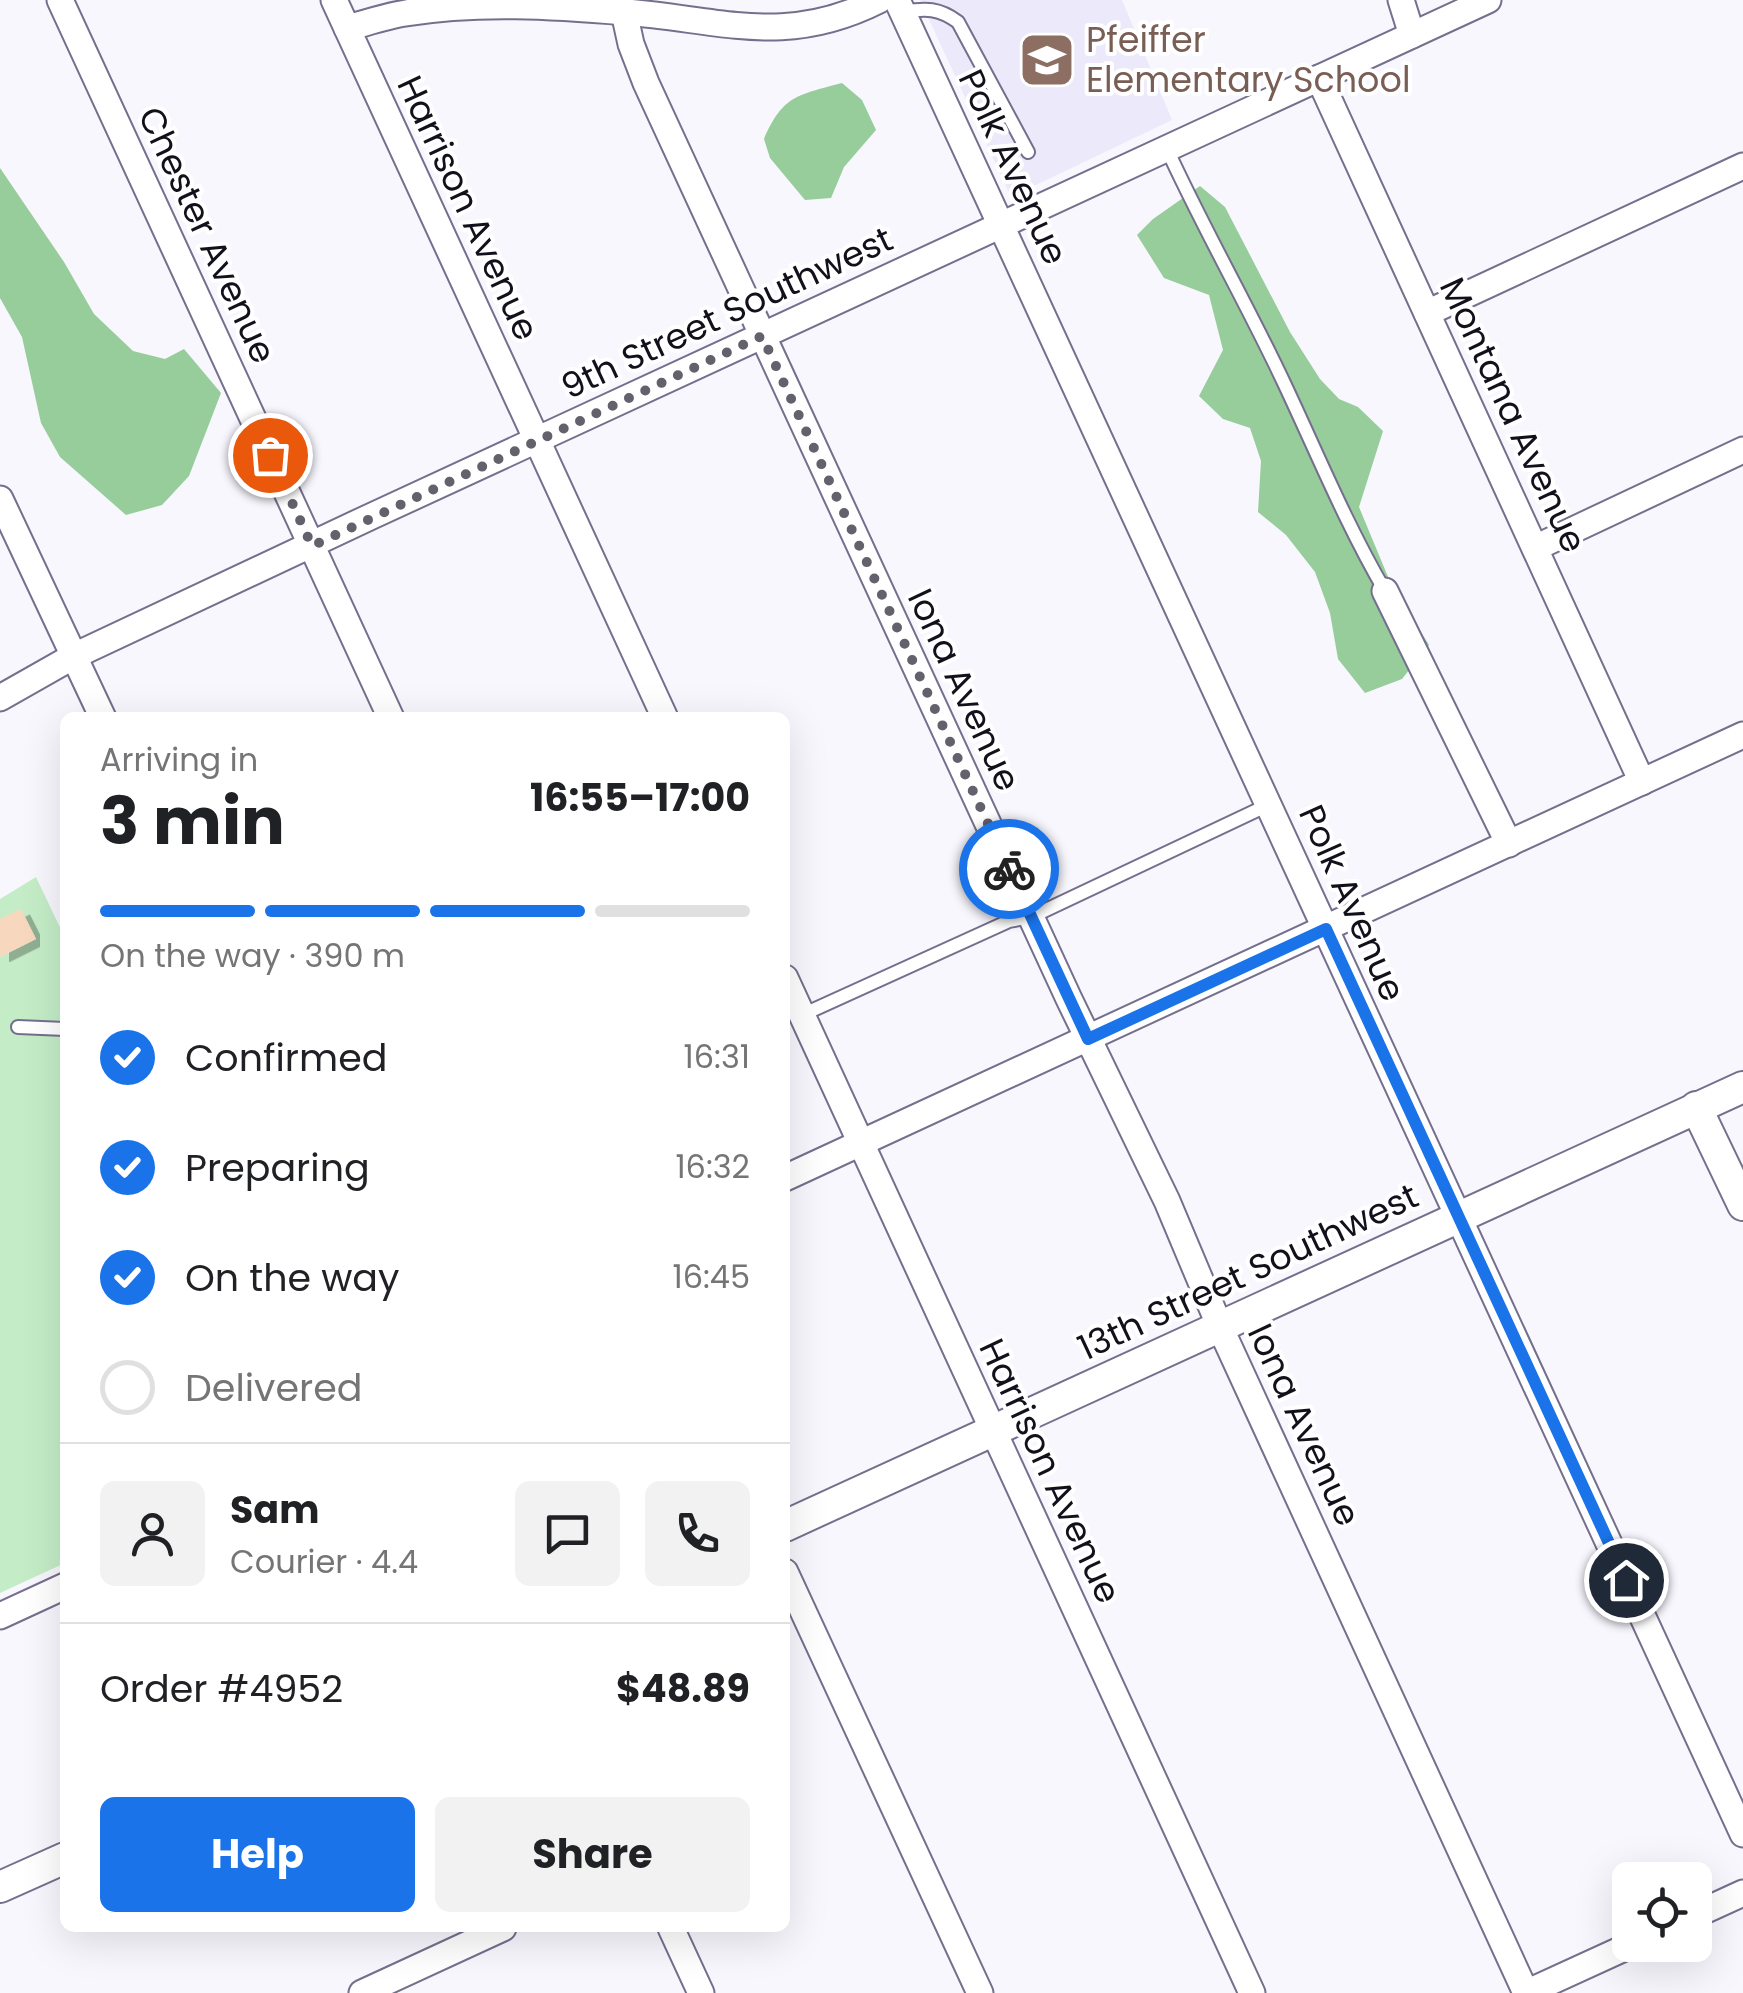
<!DOCTYPE html>
<meta charset="utf-8">
<style>
body{margin:0;font-family:Poppins,sans-serif;background:#f2f2f2;color:#202124;height:100vh;display:flex;flex-direction:column;font-size:38px;white-space:nowrap}
*{box-sizing:border-box;margin:0}
p{font-size:32px;color:#757577}
.icon{flex:none;width:55px;height:55px;fill:none;stroke:currentColor;stroke-width:2;stroke-linecap:round;stroke-linejoin:round}
.map{position:relative;flex:1;overflow:hidden}
.drawer{position:absolute;left:60px;top:712px;width:730px;height:1220px;display:flex;flex-direction:column;background:#fff;border-radius:15px;box-shadow:0 10px 40px #0002}
.drawer>*{flex:none}
.buttons{position:absolute;left:1612px;top:1862px;display:grid;gap:20px}
.buttons a{display:grid;place-items:center;width:100px;height:100px;border-radius:15px;background:#fff;box-shadow:0 10px 40px #0002;font-size:50px}
.pin{position:absolute;display:grid;place-items:center;width:85px;height:85px;color:#fff;margin:-42px;border:5px solid #fff;border-radius:50%;box-shadow:0 2px 10px #0007}
.courier{position:absolute;display:grid;place-items:center;width:100px;height:100px;margin:-50px;border:8px solid #1a73e8;border-radius:50%;background:#fff;color:#222;box-shadow:0 2px 12px #0007}
.head em{font-style:normal;font-weight:700}
.head div{display:flex;flex-direction:column-reverse}
.head{display:flex;align-items:center;justify-content:space-between;height:170px;padding:0 40px}
h1{font-size:65px;font-weight:700;line-height:75px}
.bar{display:grid;grid-template-columns:repeat(4,1fr);gap:15px 10px;align-content:center;height:120px;padding:0 40px}
.bar i{height:12px;border-radius:8px;background:#e0e0e0}
.bar .selected{background:#1a73e8}
.bar p{grid-column:span 4}
.line{display:flex;align-items:center;gap:25px;padding:0 40px;border-top:2px solid #e0e0e0}
.line div{flex:1}
.round{display:grid;place-items:center;flex:none;width:105px;height:105px;border-radius:15px;background:#f2f2f2}
ol{padding:0 40px;list-style:none}
li{display:flex;align-items:center;gap:30px;height:110px}
li p{margin-inline-start:auto}
li .icon{padding:10px;border-radius:50%;background:#1a73e8;color:#fff;stroke-width:4}
li:last-child{color:#757577}
li i{width:55px;height:55px;border:5px solid #e0e0e0;border-radius:50%}
.action{display:flex;gap:20px;margin-top:auto;padding:20px 40px}
.action a{flex:1;height:115px;border-radius:15px;background:#1a73e8;color:#fff;font-size:40px;font-weight:700;line-height:115px;text-align:center}
.action a+a{background:#f2f2f2;color:#202124}
.map>svg:first-child{display:block}
</style>
<div class="map">
<svg width="1743" height="1993" viewBox="0 0 1743 1993">
<defs>
<filter id="shadow"><feDropShadow dx="9" dy="5.5" stdDeviation="0" flood-color="#0004"/></filter>
</defs>
<rect width="100%" height="100%" fill="#f8f7fe"/>
<path fill="#ece9fa" d="M920,0h202l50,120 -161,77z"/>
<path fill="#c4edc7" d="M36,877l29,61v625l-65,30v-694z"/>
<g fill="#97cc9b">
<path d="M842,83l20,17 14,30 -32,37 -13,31 -26,2 -35,-42 -6,-19c19,-44 34,-44 78,-56z"/>
<path d="M0,168l64,94 30,52 39,37 32,8 19,-10 37,44 -32,83 -27,29 -36,10 -66,-58 -19,-34 -19,-86 -22,-39z"/>
<path d="M1200,186l25,21 65,125 30,47 19,20 19,8 25,24 -24,76 32,77 38,61 -27,34 -37,14 -27,-34 -8,-46 -15,-41 -29,-37 -28,-23 3,-51 -11,-33 -27,-9 -24,-23 24,-46 -14,-55 -45,-17 -27,-43 16,-16z"/>
</g>
<path fill="#f7d8be" filter="url(#shadow)" d="M21,909l15,30 -36,18v-38z"/>
<g fill="none" stroke-linecap="round" stroke-linejoin="round">
<g stroke="#756f8e" stroke-width="16">
<g id="service">
<path d="M903,12c23,-4 36,-4 55,10l70,130"/>
<path d="M1167,149c36,79 80,155 117,234 33,70 62,141 101,208"/>
<path d="M802,1015l207,-94 22,-4 237,-112"/>
<path d="M18,1027l47,2"/>
</g>
</g>
<g stroke="#756f8e" stroke-width="29">
<g id="minor">
<path d="M60,0l331,718"/>
<path d="M334,0l331,718"/>
<path d="M897,0l846,1834"/>
<path d="M1401,0l11,35"/>
<path d="M624,12l7,32 15,39 423,916 98,202 53,126 306,666 105,-48"/>
<path d="M347,28c19,-5 39,-12 59,-15 71,-12 148,-7 220,-1 97,8 160,35 253,-12"/>
<path d="M1319,78l323,704"/>
<path d="M1427,313l316,-147"/>
<path d="M0,499l103,219"/>
<path d="M1535,548l208,-98"/>
<path d="M1385,591l124,253"/>
<path d="M0,698l74,-42 298,-140 1116,-516"/>
<path d="M785,978l467,1015"/>
<path d="M785,1178l958,-443"/>
<path d="M785,1572l195,421"/>
<path d="M0,1616l65,-30"/>
<path d="M1695,1915l48,-22"/>
<path d="M671,1928l30,65"/>
<path d="M362,1993l141,-65"/>
</g>
</g>
<g stroke="#756f8e" stroke-width="34">
<g id="tertiary">
<path d="M1696,1107l47,98"/>
<path d="M785,1526l958,-439"/>
<path d="M0,1887l65,-29"/>
</g>
</g>
<use href="#service" stroke="#fff" stroke-width="12"/>
<use href="#minor" stroke="#fff" stroke-width="25"/>
<use href="#tertiary" stroke="#fff" stroke-width="30"/>
</g>
<g fill="none" stroke-linecap="round" stroke-linejoin="round">
<path stroke="#63616b" stroke-width="10" stroke-dasharray="0 18" d="M270,455l42,91 450,-210 247,533"/>
<path stroke="#1a73e8" stroke-width="12" d="M1009,869l79,170 238,-110 300,651"/>
</g>
<defs>
<g id="school-square" transform="scale(2.875)"><rect x="-9" y="-9" width="18" height="18" rx="4" fill="#8d6e63" stroke="#fff"/><path d="M0-5L7-2L0 1L-7-2ZM-4 1L0 2.5L4 1V4Q0 6-4 4Z" fill="#fff"/></g>
</defs>
<g fill-rule="evenodd">
<use href="#school-square" x="1047" y="60"/>
</g>
<g text-anchor="middle" stroke-width="8" stroke-linejoin="round" paint-order="stroke">
<g font-size="35" fill="#785e54" stroke="#fff" text-anchor="start">
<text x="1086" y="52">Pfeiffer<tspan x="1086" dy="40">Elementary School</tspan></text>
</g>
<g font-size="35" fill="#13101c" stroke="#fff">
<text transform="translate(1013 167) rotate(65)" y="12">Polk Avenue</text>
<text transform="translate(468 208) rotate(65)" y="12">Harrison Avenue</text>
<text transform="translate(207 235) rotate(65)" y="12">Chester Avenue</text>
<text transform="translate(727 313) rotate(-25)" y="12">9th Street Southwest</text>
<text transform="translate(1513 415) rotate(65)" y="12">Montana Avenue</text>
<text transform="translate(964 690) rotate(65)" y="12">Iona Avenue</text>
<text transform="translate(1352 903) rotate(66)" y="12">Polk Avenue</text>
<text transform="translate(1248 1272) rotate(-25)" y="12">13th Street Southwest</text>
<text transform="translate(1304 1425) rotate(65)" y="12">Iona Avenue</text>
<text transform="translate(1050 1471) rotate(65)" y="12">Harrison Avenue</text>
</g>
</g>
</svg>
<div class="buttons">
<a><svg class="icon" aria-label="locate" viewBox="0 0 24 24"><circle cx="12" cy="12" r="6"/><path d="M12 2v4M12 18v4M2 12h4M18 12h4"/></svg></a>
</div>
<div class="pin" style="left:270px;top:455px;background:#ea580c"><svg class="icon" aria-label="bag" viewBox="0 0 24 24"><path d="M5 8h14l-1 12H6zM9 8a3 3 0 0 1 6 0"/></svg></div>
<div class="pin" style="left:1626px;top:1580px;background:#1f2937"><svg class="icon" aria-label="home" viewBox="0 0 24 24"><path d="M3 11l9-7 9 7M6 9v11h12V9"/></svg></div>
<div class="courier" style="left:1009px;top:869px"><svg class="icon" aria-label="bike" viewBox="0 0 24 24"><circle cx="6" cy="16" r="4"/><circle cx="18" cy="16" r="4"/><path d="M6 16l4-8h5l3 8M10 8l3 8H6M13 5h3"/></svg></div>
<section class="drawer">
<div class="head"><div><h1>3 min</h1><p>Arriving in</p></div><em>16:55–17:00</em></div>
<div class="bar"><i class="selected"></i><i class="selected"></i><i class="selected"></i><i></i><p>On the way · 390 m</p></div>
<ol>
<li><svg class="icon" aria-label="check" viewBox="0 0 24 24"><path d="M5 12l5 5 9-10"/></svg>Confirmed<p>16:31</p></li>
<li><svg class="icon" aria-label="check" viewBox="0 0 24 24"><path d="M5 12l5 5 9-10"/></svg>Preparing<p>16:32</p></li>
<li><svg class="icon" aria-label="check" viewBox="0 0 24 24"><path d="M5 12l5 5 9-10"/></svg>On the way<p>16:45</p></li>
<li><i></i>Delivered</li>
</ol>
<div class="line" style="height:180px"><a class="round"><svg class="icon" aria-label="person" viewBox="0 0 24 24"><circle cx="12" cy="8" r="4"/><path d="M4 21q1-7 8-7t8 7"/></svg></a><div><b>Sam</b><p>Courier · 4.4</p></div><a class="round"><svg class="icon" aria-label="chat" viewBox="0 0 24 24"><path d="M4 5h16v11H9l-5 4z"/></svg></a><a class="round"><svg class="icon" aria-label="phone" viewBox="0 0 24 24"><path d="M5 4h4l2 5-3 2q2 4 5 5l2-3 5 2v4C11 20 4 13 5 4z"/></svg></a></div>
<div class="line" style="height:130px"><div>Order #4952</div><b>$48.89</b></div>
<div class="action"><a>Help</a><a>Share</a></div>
</section>
</div>
